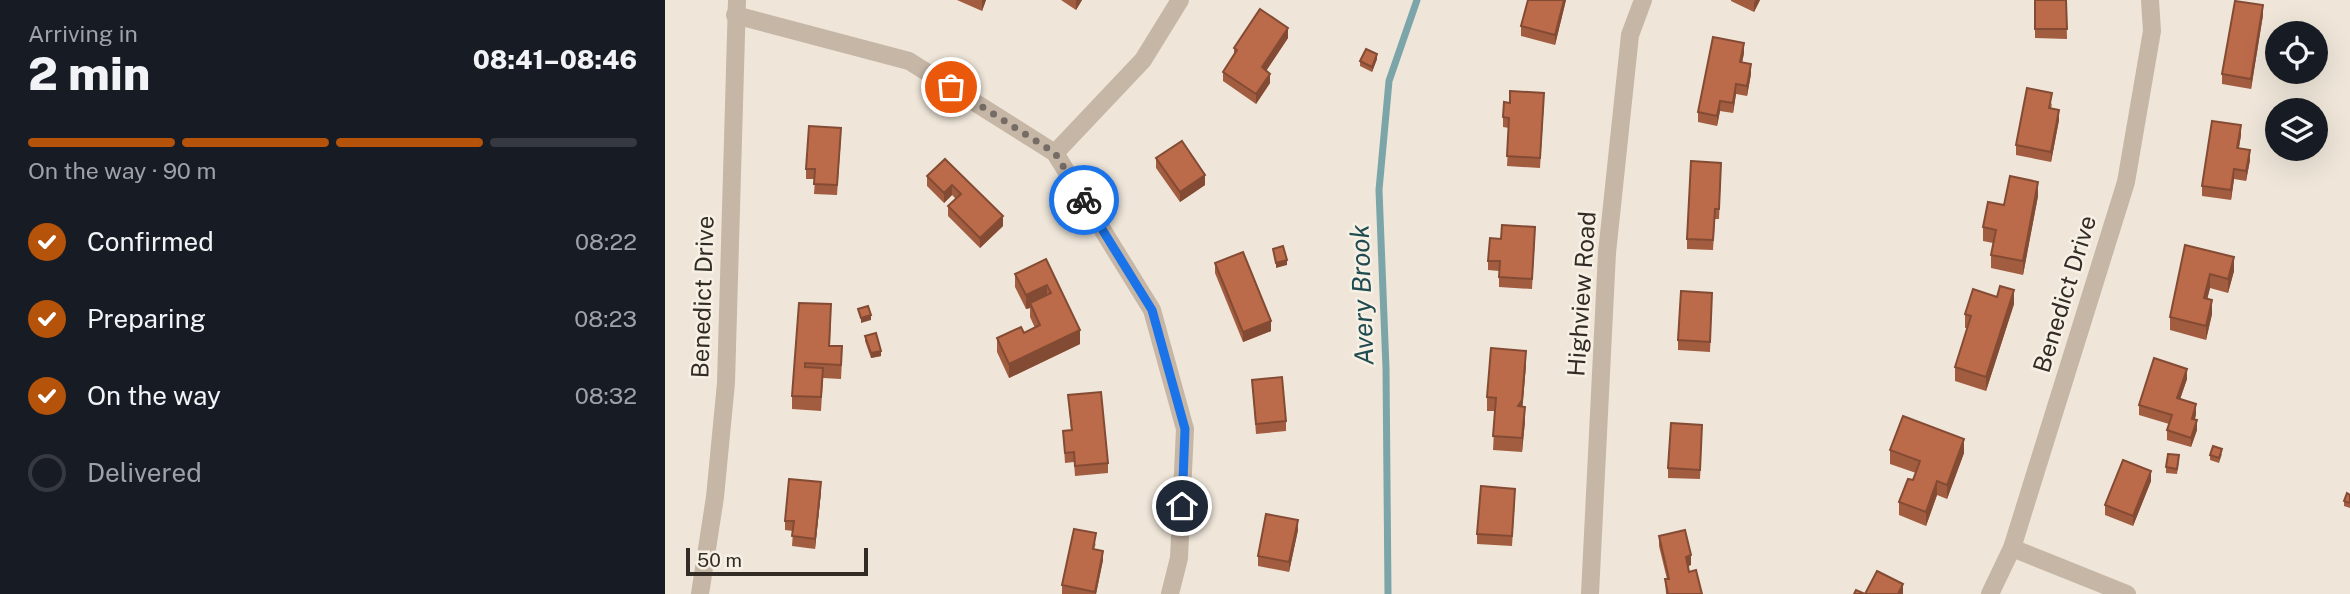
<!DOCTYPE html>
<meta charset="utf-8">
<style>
body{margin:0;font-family:"Public Sans",sans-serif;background:#242831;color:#f1f3f6;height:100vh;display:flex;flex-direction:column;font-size:26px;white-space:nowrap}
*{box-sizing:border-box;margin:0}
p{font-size:23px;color:#9ea1a6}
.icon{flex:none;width:38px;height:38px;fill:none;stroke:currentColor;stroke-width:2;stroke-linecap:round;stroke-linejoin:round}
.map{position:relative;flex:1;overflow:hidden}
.side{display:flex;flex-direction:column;background:#171b24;width:665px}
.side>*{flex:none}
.buttons{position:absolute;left:1600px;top:21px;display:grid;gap:14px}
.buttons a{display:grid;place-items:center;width:63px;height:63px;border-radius:50%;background:#171b24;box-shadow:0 7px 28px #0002;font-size:35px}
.scale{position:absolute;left:21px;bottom:18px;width:182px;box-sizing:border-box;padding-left:7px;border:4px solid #322b26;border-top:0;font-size:19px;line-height:24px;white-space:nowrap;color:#322b26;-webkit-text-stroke:5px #f7f0e5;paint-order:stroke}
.pin{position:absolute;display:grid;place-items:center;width:60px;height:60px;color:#fff;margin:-30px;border:4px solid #fff;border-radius:50%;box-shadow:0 2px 7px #0007}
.courier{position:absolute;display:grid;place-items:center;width:70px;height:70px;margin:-35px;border:5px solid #1a73e8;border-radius:50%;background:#fff;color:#222;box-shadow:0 2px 9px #0007}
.overview em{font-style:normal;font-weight:800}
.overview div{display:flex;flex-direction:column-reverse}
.overview{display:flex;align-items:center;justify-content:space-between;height:119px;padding:0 28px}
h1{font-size:46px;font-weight:800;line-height:52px}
.bar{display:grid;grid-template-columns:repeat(4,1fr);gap:10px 7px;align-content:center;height:84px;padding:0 28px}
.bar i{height:9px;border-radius:5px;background:#363941}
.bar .current{background:#b45309}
.bar p{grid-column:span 4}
ol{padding:0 28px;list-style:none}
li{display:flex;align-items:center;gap:21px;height:77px}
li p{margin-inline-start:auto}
li .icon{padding:7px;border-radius:50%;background:#b45309;color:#fff;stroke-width:4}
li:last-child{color:#9ea1a6}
li i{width:38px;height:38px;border:4px solid #363941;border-radius:50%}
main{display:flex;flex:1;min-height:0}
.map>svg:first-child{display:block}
</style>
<main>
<section class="side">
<div class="overview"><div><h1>2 min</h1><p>Arriving in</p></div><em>08:41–08:46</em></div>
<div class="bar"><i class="current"></i><i class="current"></i><i class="current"></i><i></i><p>On the way · 90 m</p></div>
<ol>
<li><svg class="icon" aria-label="check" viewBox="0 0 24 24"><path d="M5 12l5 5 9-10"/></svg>Confirmed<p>08:22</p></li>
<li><svg class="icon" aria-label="check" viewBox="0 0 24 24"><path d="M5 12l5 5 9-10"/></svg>Preparing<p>08:23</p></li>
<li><svg class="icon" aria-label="check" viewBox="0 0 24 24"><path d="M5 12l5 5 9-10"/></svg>On the way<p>08:32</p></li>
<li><i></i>Delivered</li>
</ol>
</section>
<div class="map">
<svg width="1685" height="594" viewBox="0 0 1685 594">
<rect width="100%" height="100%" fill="#efe6d9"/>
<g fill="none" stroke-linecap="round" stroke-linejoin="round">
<path stroke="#7ba5a9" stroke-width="7" d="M723,594l-2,-226 -7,-178 10,-109 28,-81"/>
<g stroke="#c6b6a6" stroke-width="18">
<path d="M70,15l174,46 146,92 97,157 33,119 -6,129 -9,36"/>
<path d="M390,153l88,-93 37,-60"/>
<path d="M1347,548l115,46"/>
<path d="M35,594l15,-97 11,-114 11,-383"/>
<path d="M925,594l17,-341 23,-218 13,-35"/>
<path d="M1325,594l22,-46 114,-366 26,-151 -2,-31"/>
</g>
</g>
<g fill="#a25c40">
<path d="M292,0h29l-4,11z"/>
<path d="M396,0h21l-6,10z"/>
<path d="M863,0h38l-11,45 -34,-9v-10z"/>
<path d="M1066,0h29l-6,12 -23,-11z"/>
<path d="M1370,0h31l1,39 -32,-1z"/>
<path d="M1598,15l-12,74 -29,-5v-10z"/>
<path d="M623,38l-22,33 4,12 -14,21 -33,-23v-9l11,-17v-7z"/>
<path d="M1079,53l-2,10 9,11 -4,22 -11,-2 -3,19 -13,-2 -3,15 -19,-4v-10z"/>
<path d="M712,59l-5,13 -12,-6v-5z"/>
<path d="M879,102l-4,66 -33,-2 2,-38 -6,-1v-10l7,-14z"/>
<path d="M1387,103l-1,6 8,11 -8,42 -35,-7v-10z"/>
<path d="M1576,135l-2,13 11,12 -4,21 -12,-2 -3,21 -29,-4v-10z"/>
<path d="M176,138l-4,57 -23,-1 1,-15h-9v-10z"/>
<path d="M491,158l49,27 -25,17 -24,-34z"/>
<path d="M280,159l58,67 -23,22 -32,-32v-10l8,-7 -4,-4 -8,8 -17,-17v-10z"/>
<path d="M1056,172l-2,47h-4l-2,31 -26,-1v-10z"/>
<path d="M1373,196l-15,79 -32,-7v-13l2,-12 -10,-2v-14l21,-22z"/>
<path d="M870,237l-3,52 -33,-2v-16l-11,-1v-9l13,-22z"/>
<path d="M1520,245l49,26 -6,22 -18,-5 -3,11 5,15 -6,26 -36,-10v-13z"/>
<path d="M381,259l34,85 -71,34 -12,-26v-14l27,-5 11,-5 -5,-11v-9l-4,1 -11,-22v-13z"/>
<path d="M550,263l56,68 -28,11 -28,-69z"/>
<path d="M1332,297l17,7 -28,87 -31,-10v-14l12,-39h-2v-14z"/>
<path d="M134,303l32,15 -1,28 12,14 -1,19 -18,-1 -2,33 -29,-2v-13z"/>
<path d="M1047,303l-2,49 -32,-2v-10z"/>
<path d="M200,336l16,20 -10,2 -6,-17z"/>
<path d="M861,365l-4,42 3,14 -3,31 -29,-2 2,-39h-8v-14z"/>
<path d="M1522,379l-7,20 16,15 -1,6 2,10 -6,17 -24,-7v-10l2,-6 -30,-9v-10z"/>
<path d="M587,380l34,41v10l-30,3z"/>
<path d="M403,395l40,68v10l-33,3 -1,-14 -9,1 -2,-32 8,-1z"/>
<path d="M1037,435l-2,44 -32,-1v-10z"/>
<path d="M1225,450l74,3 -17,46 -10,-4 -11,31 -27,-11v-13l14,-22 3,-7 -26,-9z"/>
<path d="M1557,454l-3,9 -9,-3v-5z"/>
<path d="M1514,460l-2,14 -11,-1v-6z"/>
<path d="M1486,481l-18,45 -28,-11v-10z"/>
<path d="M156,492l-6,57 -23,-3 1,-15 -8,-1v-9z"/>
<path d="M1685,495v13l-6,-2v-5z"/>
<path d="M850,498l-3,48 -35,-2v-10z"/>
<path d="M633,530l-9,42 -31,-6v-10z"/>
<path d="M994,536l32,29 -3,1 1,6 13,22h-36l-1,-15h2l-8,-33z"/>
<path d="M431,543l-2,6 9,11 -7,34h-34v-9z"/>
</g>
<g fill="#844b34">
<path d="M317,0h4l-4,11z"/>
<path d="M411,0h6l-6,10z"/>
<path d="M899,0h2l-11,45v-10z"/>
<path d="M1090,0h5l-6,12v-9z"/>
<path d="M1598,5v10l-12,74v-10z"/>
<path d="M623,28v10l-26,39v-10z"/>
<path d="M1079,43v10l-4,19v-10z"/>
<path d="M712,54v5l-5,13v-5z"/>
<path d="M1086,64v10l-4,22v-10z"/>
<path d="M605,74v9l-14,21v-10z"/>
<path d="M1071,84v10l-3,19v-10z"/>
<path d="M1055,101v10l-3,15v-10z"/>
<path d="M1394,110v10l-8,42v-10z"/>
<path d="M1576,125v10l-4,23v-10z"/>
<path d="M1585,150v10l-4,21v-10z"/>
<path d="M1569,169v10l-3,21v-10z"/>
<path d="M540,175v10l-25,17v-10z"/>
<path d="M1373,182v14l-15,79v-14z"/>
<path d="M287,185v10l-8,8v-10z"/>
<path d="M338,216v10l-23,22v-10z"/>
<path d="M1569,257v14l-6,22v-14z"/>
<path d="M622,260v5l-11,3v-5z"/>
<path d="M1545,274v14l-6,24v-14z"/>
<path d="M382,285v14l-17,4v5l-4,1v-14z"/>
<path d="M1349,290v14l-28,87v-14z"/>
<path d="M1547,300v14l-6,26v-14z"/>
<path d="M206,315v5l-10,3v-5z"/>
<path d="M606,321v10l-28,11v-10z"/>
<path d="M415,330v14l-71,34v-14z"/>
<path d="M216,351v5l-10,2v-5z"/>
<path d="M861,351v14l-4,49 -4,-8z"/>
<path d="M1522,369v10l-10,29v-10z"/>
<path d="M1531,404v10l-4,14v-9z"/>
<path d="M860,407v14l-3,31v-14z"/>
<path d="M1532,420v10l-6,17v-9z"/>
<path d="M1299,439v14l-17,46v-14z"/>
<path d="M1486,471v10l-18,45v-10z"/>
<path d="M1272,481v14l-11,31v-14z"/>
<path d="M156,482v10l-6,57v-10z"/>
<path d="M633,520v10l-9,42v-10z"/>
<path d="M438,551v9l-7,34h-1z"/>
<path d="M1026,555v10l-5,2v-10z"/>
<path d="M1238,584v10h-5z"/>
</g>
<g fill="#bc6b4a" stroke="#844b34" stroke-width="2">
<path d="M863,0h36l-9,35 -34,-9z"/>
<path d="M1370,0h31l1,29h-32z"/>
<path d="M1570,1l28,4 -12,74 -29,-5z"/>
<path d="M595,9l28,19 -26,39 8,7 -14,20 -33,-22 14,-22 -3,-2z"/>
<path d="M1048,37l31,6 -4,19 11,2 -4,22 -11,-2 -3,19 -13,-2 -3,15 -19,-4z"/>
<path d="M701,49l11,5 -5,13 -12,-6z"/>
<path d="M1362,88l25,5 -3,15 10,2 -8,42 -35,-7z"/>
<path d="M845,91l34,2 -4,65 -33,-2 2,-38 -6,-1 1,-15 6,1z"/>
<path d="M1547,121l29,4 -4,23 13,2 -4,21 -12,-2 -3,21 -29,-4z"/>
<path d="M144,126l32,2 -4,57 -23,-1 1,-15h-9z"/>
<path d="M517,141l23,34 -25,17 -24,-34z"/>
<path d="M280,159l58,57 -23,22 -32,-32 13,-12 -9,-9 -8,8 -17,-17z"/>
<path d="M1026,161l30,2 -2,46h-4l-2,31 -26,-1z"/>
<path d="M1345,176l28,6 -15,79 -32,-6 5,-25 -13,-3 5,-25 16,3z"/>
<path d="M837,225l33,2 -3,52 -33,-2 1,-16h-12l2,-23 11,1z"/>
<path d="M1520,245l49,12 -6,22 -18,-5 -6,24 8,2 -6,26 -36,-9z"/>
<path d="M618,246l4,14 -11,3 -3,-14z"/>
<path d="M578,252l28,69 -28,11 -28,-69z"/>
<path d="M381,259l34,71 -71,34 -12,-26 24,-11 3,6 16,-8 -10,-22 21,-10 -4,-8 -21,10 -11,-21z"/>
<path d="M1335,286l14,4 -28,87 -31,-10 16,-51 -6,-2 8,-25 24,8z"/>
<path d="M1016,291l31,2 -2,49 -32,-2z"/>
<path d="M134,303l32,1 -2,42h13l-1,19 -36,-2v4l18,1 -2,29 -29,-1z"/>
<path d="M203,306l3,9 -10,3 -3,-9z"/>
<path d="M211,333l5,18 -10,2 -6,-17z"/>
<path d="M826,348l35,3 -4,49 -4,6 7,1 -3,31 -29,-2 3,-38 -9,-1z"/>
<path d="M1489,358l33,11 -10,29 19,6 -4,15 5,1 -6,18 -24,-8 5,-15 -33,-10z"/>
<path d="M617,377l4,44 -30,3 -4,-44z"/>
<path d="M436,392l7,71 -33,3 -1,-14 -9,1 -2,-22 9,-1 -4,-35z"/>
<path d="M1238,416l61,23 -17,46 -10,-4 -11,31 -27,-10 9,-23 5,1 7,-19 -30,-11z"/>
<path d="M1006,423l31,2 -2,45 -32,-2z"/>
<path d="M1548,446l9,3 -3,9 -9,-3z"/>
<path d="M1503,454l11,1 -2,14 -11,-2z"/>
<path d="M1458,460l28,11 -18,45 -28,-11z"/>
<path d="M124,479l32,3 -6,57 -23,-3 2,-15h-9z"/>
<path d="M816,486l34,3 -3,47 -35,-2z"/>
<path d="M1682,493l3,2v8l-6,-2z"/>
<path d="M601,514l32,6 -9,42 -31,-6z"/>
<path d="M409,529l22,4 -3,16 10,2 -8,41 -33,-7z"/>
<path d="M1020,530l6,25 -5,2 3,15 7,-2 6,24h-34l-3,-15h4l-10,-43z"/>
<path d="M1212,571l26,13 -5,10h-44l2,-4 9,4z"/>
</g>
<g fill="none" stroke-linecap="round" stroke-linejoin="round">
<path stroke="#746c65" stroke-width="7" stroke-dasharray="0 12.6" d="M286,87l104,66 29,47"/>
<path stroke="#1a73e8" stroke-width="9" d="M419,200l68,110 33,119 -3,77"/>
</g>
<g text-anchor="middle" stroke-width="5" stroke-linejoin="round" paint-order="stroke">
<g font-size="24" fill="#322b26" stroke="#f7f0e5">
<text transform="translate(917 294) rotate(-86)" y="8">Highview Road</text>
<text transform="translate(1400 294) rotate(-73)" y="8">Benedict Drive</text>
<text transform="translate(38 297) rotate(-88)" y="8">Benedict Drive</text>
</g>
<g font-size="26" font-style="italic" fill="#204b50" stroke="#f7f0e5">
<text transform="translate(697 295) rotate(-92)" y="9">Avery Brook</text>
</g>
</g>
</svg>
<div class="buttons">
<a><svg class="icon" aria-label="locate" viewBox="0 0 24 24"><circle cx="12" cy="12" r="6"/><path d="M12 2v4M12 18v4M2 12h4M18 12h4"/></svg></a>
<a><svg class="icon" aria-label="layers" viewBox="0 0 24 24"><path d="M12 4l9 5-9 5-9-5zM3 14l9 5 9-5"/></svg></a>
</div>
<div class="scale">50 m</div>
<div class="pin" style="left:286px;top:87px;background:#ea580c"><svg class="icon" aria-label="bag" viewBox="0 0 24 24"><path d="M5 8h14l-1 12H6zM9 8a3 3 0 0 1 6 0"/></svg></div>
<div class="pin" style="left:517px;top:506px;background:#1f2937"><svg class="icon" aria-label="home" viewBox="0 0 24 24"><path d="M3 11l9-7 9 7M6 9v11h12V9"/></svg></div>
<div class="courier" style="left:419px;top:200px"><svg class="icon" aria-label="bike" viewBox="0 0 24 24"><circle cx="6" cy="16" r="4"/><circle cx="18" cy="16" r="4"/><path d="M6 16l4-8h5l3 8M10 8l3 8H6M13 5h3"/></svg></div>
</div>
</main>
